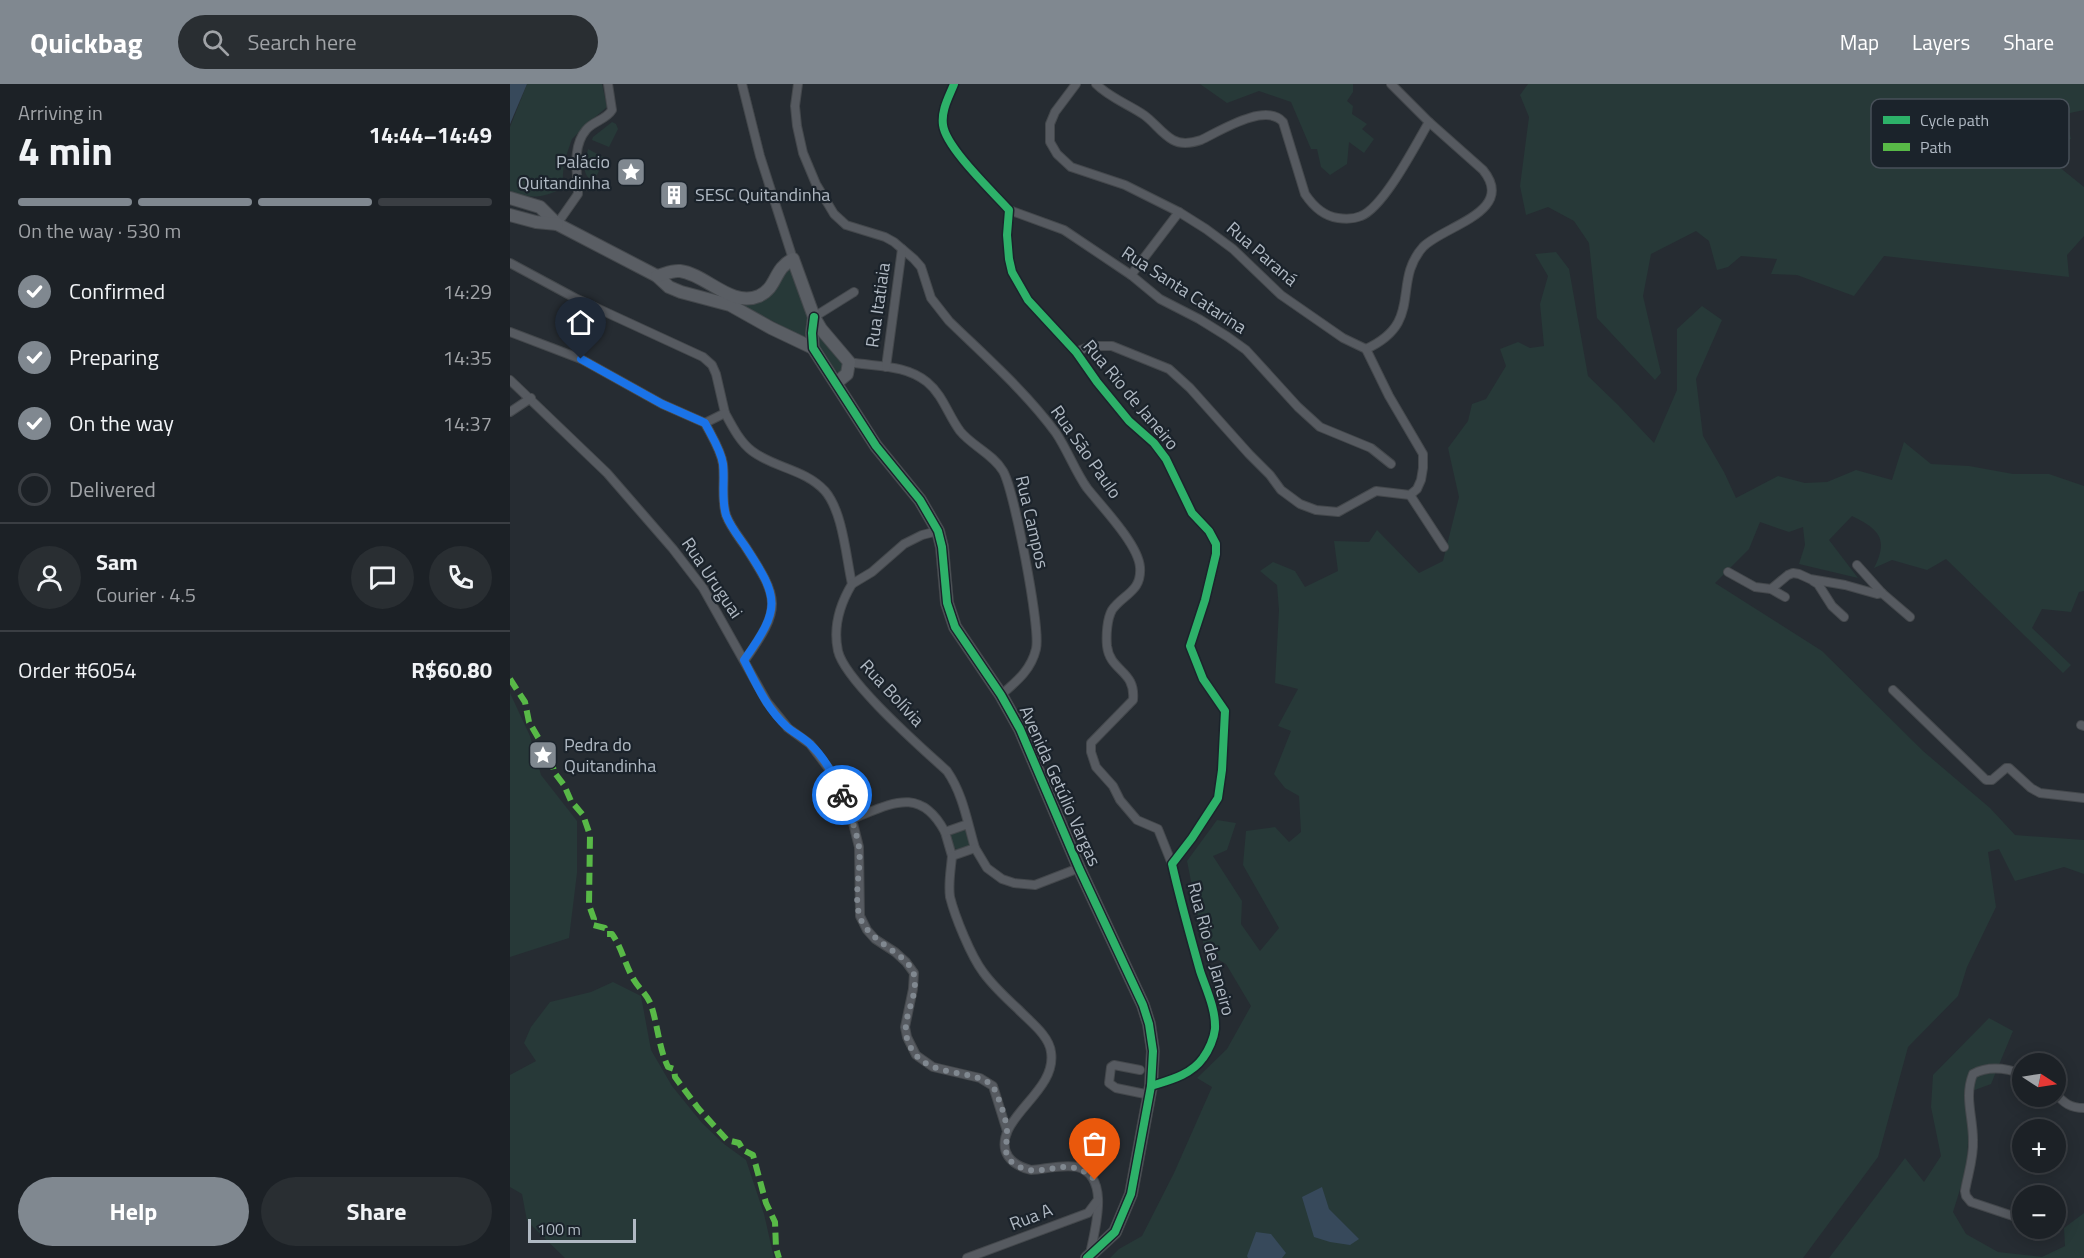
<!DOCTYPE html>
<meta charset="utf-8">
<style>
body{margin:0;font-family:"Titillium Web",sans-serif;background:#292e32;color:#f1f3f6;height:100vh;display:flex;flex-direction:column;font-size:22px;white-space:nowrap}
*{box-sizing:border-box;margin:0}
p{font-size:20px;color:#a0a3a7}
.icon{flex:none;width:33px;height:33px;fill:none;stroke:currentColor;stroke-width:2;stroke-linecap:round;stroke-linejoin:round}
.map{position:relative;flex:1;overflow:hidden}
.side{display:flex;flex-direction:column;background:#1c2126;width:510px}
.side>*{flex:none}
.needle{width:39px;rotate:102deg}
.fabs{position:absolute;left:1502px;top:969px;display:grid;gap:12px}
.fabs a{display:grid;place-items:center;width:54px;height:54px;border-radius:50%;background:#1c2126;box-shadow:0 3px 15px #0003,0 0 0 2px #3a3e43;font-size:30px}
.scale{position:absolute;left:18px;bottom:15px;width:108px;box-sizing:border-box;padding-left:6px;border:3px solid #b0b9c3;border-top:0;font-size:16px;line-height:21px;white-space:nowrap;color:#b0b9c3;-webkit-text-stroke:4px #1b232b;paint-order:stroke}
.pin{position:absolute;display:grid;place-items:center;width:51px;height:51px;color:#fff;margin:-62px -26px;border-radius:50% 50% 50% 0;rotate:-45deg;box-shadow:0 0 6px #0007}
.pin .icon{rotate:45deg}
.courier{position:absolute;display:grid;place-items:center;width:60px;height:60px;margin:-30px;border:4px solid #1a73e8;border-radius:50%;background:#fff;color:#222;box-shadow:0 2px 8px #0007}
.overview em{font-style:normal;font-weight:700}
.overview div{display:flex;flex-direction:column-reverse}
.overview{display:flex;align-items:center;justify-content:space-between;height:102px;padding:0 18px}
h1{font-size:39px;font-weight:700;line-height:45px}
.bar{display:grid;grid-template-columns:repeat(4,1fr);gap:9px 6px;align-content:center;height:72px;padding:0 18px}
.bar i{height:8px;border-radius:4px;background:#3a3e43}
.bar .selected{background:#808890}
.bar p{grid-column:span 4}
.line{display:flex;align-items:center;gap:15px;padding:0 18px;border-top:2px solid #3a3e43}
.line div{flex:1}
.round{display:grid;place-items:center;flex:none;width:63px;height:63px;border-radius:32px;background:#292e32}
ol{padding:0 18px;list-style:none}
li{display:flex;align-items:center;gap:18px;height:66px}
li p{margin-inline-start:auto}
li .icon{padding:6px;border-radius:50%;background:#808890;color:#fff;stroke-width:4}
li:last-child{color:#a0a3a7}
li i{width:33px;height:33px;border:3px solid #3a3e43;border-radius:50%}
.action{display:flex;gap:12px;margin-top:auto;padding:12px 18px}
.action a{flex:1;height:69px;border-radius:36px;background:#808890;color:#fff;font-size:24px;font-weight:700;line-height:69px;text-align:center}
.action a+a{background:#292e32;color:#f1f3f6}
header{display:flex;align-items:center;gap:36px;box-sizing:border-box;height:84px;padding:0 30px;background:#808890;color:#fff}
header strong{font-size:28px}
nav{display:flex;gap:33px;margin-inline-start:auto;font-size:21px}
.search{width:420px;height:54px;background:#292e32;display:flex;align-items:center;gap:15px;box-sizing:border-box;padding:0 21px;border-radius:33px;color:#a0a3a7;font-size:22px}
main{display:flex;flex:1;min-height:0}
.map>svg:first-child{display:block}
</style>
<header>
<strong>Quickbag</strong>
<div class="search"><svg class="icon" aria-label="search" viewBox="0 0 24 24"><circle cx="10" cy="10" r="6"/><path d="M15 15l6 6"/></svg>Search here</div>
<nav><a>Map</a><a>Layers</a><a>Share</a></nav>
</header>
<main>
<section class="side">
<div class="overview"><div><h1>4 min</h1><p>Arriving in</p></div><em>14:44–14:49</em></div>
<div class="bar"><i class="selected"></i><i class="selected"></i><i class="selected"></i><i></i><p>On the way · 530 m</p></div>
<ol>
<li><svg class="icon" aria-label="check" viewBox="0 0 24 24"><path d="M5 12l5 5 9-10"/></svg>Confirmed<p>14:29</p></li>
<li><svg class="icon" aria-label="check" viewBox="0 0 24 24"><path d="M5 12l5 5 9-10"/></svg>Preparing<p>14:35</p></li>
<li><svg class="icon" aria-label="check" viewBox="0 0 24 24"><path d="M5 12l5 5 9-10"/></svg>On the way<p>14:37</p></li>
<li><i></i>Delivered</li>
</ol>
<div class="line" style="height:108px"><a class="round"><svg class="icon" aria-label="person" viewBox="0 0 24 24"><circle cx="12" cy="8" r="4"/><path d="M4 21q1-7 8-7t8 7"/></svg></a><div><b>Sam</b><p>Courier · 4.5</p></div><a class="round"><svg class="icon" aria-label="chat" viewBox="0 0 24 24"><path d="M4 5h16v11H9l-5 4z"/></svg></a><a class="round"><svg class="icon" aria-label="phone" viewBox="0 0 24 24"><path d="M5 4h4l2 5-3 2q2 4 5 5l2-3 5 2v4C11 20 4 13 5 4z"/></svg></a></div>
<div class="line" style="height:78px"><div>Order #6054</div><b>R$60.80</b></div>
<div class="action"><a>Help</a><a>Share</a></div>
</section>
<div class="map">
<svg width="1574" height="1174" viewBox="0 0 1574 1174">
<rect width="100%" height="100%" fill="#262c32"/>
<g fill="#273938">
<path d="M17,0h75l5,23 -19,16 -16,16 -8,23 -2,25c-15,12 -34,11 -52,6v-66z"/>
<path d="M690,0h153v8l-6,9 6,5 -1,8 15,10 -5,5 12,10 -10,14 -15,-11 -2,22 -17,11 -9,-8 -4,-18h-6l-20,-47 -32,-11 -32,12z"/>
<path d="M1018,0h556v26l-19,4 6,25 -27,8 14,19 26,21v49l-17,19 2,22 -185,-21 -30,40 -57,-21 -26,-1 6,-15 -36,-3 -13,11 -11,3 -8,-29 -13,-10 -45,23 -8,42 18,77 -6,7 -58,-62 -8,-75 -15,-22 -26,-14 -22,8 -6,-29 9,-69 -9,-22z"/>
<path d="M102,38l4,2 2,5 -9,18 -17,-7 1,-3z"/>
<path d="M78,65l17,9 -8,17 -8,3c-8,-7 -3,-19 -1,-29z"/>
<path d="M1046,168l13,17 19,107 30,29 36,38 23,-53v-61l25,-23 20,14 -26,59 7,57 21,36 12,26 42,-22 27,7 22,-1 29,-12 36,10 12,-38 27,22 38,2 44,8h36l35,12v105l-5,1 -8,20 -29,-3 -10,19 39,37 -8,8 -117,-114 -19,11 -35,-10 -18,8c15,-29 5,-39 -22,-52l-23,24 29,38 -59,-14 6,-19 -2,-18 -14,5 -29,-10 -11,27 -34,34 107,68 101,100 67,57 25,27 69,5v34l-20,-7 -49,14 -16,-32 -11,3 8,55 -29,60 -9,29 -50,51 -30,110 -75,101h-693l9,-9 23,-13 32,-63 38,-86 -15,-9 30,-29 24,-43 -25,-42 -21,-12 -18,-91 30,-41 19,3 -9,27 -14,6 29,45 -1,23 19,27 19,-23 -36,-63 3,-34 29,-4 14,15 12,-10 -2,-36 -14,-8 -11,-14 17,-43 -13,-5 20,-37 -23,-6 4,-73 -2,-25 -17,-14 13,-9 22,9 10,16 33,-16 -4,-30 35,1 8,-12 42,43 24,-12 16,-64 -11,-49 20,-27 4,-17 14,-5 20,-33 -6,-17 18,-7 12,6 14,-2 -4,-42 8,-28 -13,-22z"/>
<path d="M279,185l3,2c7,20 19,44 15,65l-4,1 -59,-31 1,-3c21,3 33,-16 40,-33z"/>
<path d="M307,248l26,31 1,5 -4,5c-12,-5 -24,-28 -23,-41z"/>
<path d="M0,609l20,43 11,39 36,46v52l-8,65 -59,19z"/>
<path d="M454,744l3,2 4,15 -7,4h-8l-3,-2 -3,-12z"/>
<path d="M103,898l28,14 10,54 21,36 30,37 22,21 22,16 18,54 10,44h-209l-38,-37 -5,-27 -12,-7v-112l26,-14 -12,-18 7,-16 19,-25 41,-10z"/>
<path d="M1479,934l24,13 -22,53 -19,7 -6,79 -13,42 13,22 32,18 44,5 23,-11 -1,-18 20,-15v45h-255l76,-100 19,24 17,-26 -10,-49 2,-32z"/>
</g>
<g fill="#37495b">
<path d="M0,0h17l-17,40z"/>
<path d="M812,1103l7,22 30,30 -9,6 -20,-3 -16,-5 -12,-40z"/>
<path d="M746,1148l15,2 15,19 -4,5h-34l-1,-2z"/>
</g>
<g fill="none" stroke-linecap="round" stroke-linejoin="round">
<g stroke="#44484c" stroke-width="10">
<g id="street">
<path d="M232,0l18,72 33,103"/>
<path d="M288,0l-3,22 2,20 6,27 13,31 18,30 12,11 39,12 9,5 20,17 7,8 10,31 18,23c37,36 77,71 107,112 12,18 19,38 31,55 15,19 51,56 53,79 2,25 -17,27 -28,43 -5,9 -6,25 -5,36 3,26 29,24 26,54l-42,43v9l5,15 17,19 7,14 17,20 21,9 14,35"/>
<path d="M444,0c-5,13 -13,26 -11,41 3,23 50,67 66,85l-2,25 2,24 3,13 16,28 48,52 21,30 32,39 25,22 12,16 26,54 17,18 7,13v10l-11,46 -15,46 13,33 22,32 -3,59 -4,28 -26,40 -20,26c8,36 18,71 28,107 6,18 16,38 15,58 -1,9 -6,21 -12,29 -12,17 -33,22 -52,28"/>
<path d="M586,0c14,14 32,20 48,31 10,7 18,19 29,25 9,5 19,3 28,0 19,-9 65,-38 82,-18l22,72c8,12 18,22 33,24 7,1 16,1 23,-2 23,-9 55,-72 68,-94"/>
<path d="M499,126l55,20 67,45 29,24 39,20 29,18 18,13 52,57 22,20 51,21 20,16"/>
<path d="M47,140l21,-30c0,-20 -7,-46 8,-64 7,-9 20,-10 26,-20l-4,-26"/>
<path d="M0,179l65,35 128,59 9,8 4,9 9,39 -20,10c6,12 16,27 18,41 2,17 -2,34 3,51 4,11 12,21 19,31 35,54 37,61 0,114"/>
<path d="M621,191l48,-63"/>
<path d="M304,233l40,-25"/>
<path d="M0,248l71,27 81,45 43,19"/>
<path d="M856,265c59,-27 25,-66 57,-102 20,-21 94,-35 60,-77l-54,-48 -38,-38"/>
<path d="M566,268l14,-6h22l57,23 21,19 59,66 21,21 11,15 19,14 16,6 22,2 38,-21 34,4 7,-6 4,-9 2,-12v-14l-34,-58 -23,-47 -23,-11 -62,-43 -48,-46 -27,-20 -27,-17 -54,-27 -54,-18 -14,-13 -7,-12v-18l5,-12 21,-28"/>
<path d="M339,278c27,5 56,2 78,20 16,13 21,33 33,49 12,15 33,23 43,40 11,19 38,158 33,178 -5,21 -19,32 -35,46"/>
<path d="M376,283l16,-118"/>
<path d="M0,296l97,93 66,76 30,39 64,114 21,26 22,16 19,25 12,22 11,28 7,28 1,69 7,14 8,9 20,13 11,10 8,11 -1,16 -8,38 2,10 9,18 17,12 47,11 13,8 14,45"/>
<path d="M0,328l21,-14"/>
<path d="M215,329c7,13 15,29 27,38 22,17 53,18 73,40 18,21 21,66 27,93 -12,20 -19,44 -14,67 7,30 84,97 109,120 16,23 20,50 28,77l-23,8 -7,-24 23,-8"/>
<path d="M900,411l34,52"/>
<path d="M1347,481l25,28 28,24"/>
<path d="M1218,488l27,15 16,2 14,8"/>
<path d="M1303,497l5,3 14,22 12,11"/>
<path d="M342,500l20,-12 32,-28 18,-9 16,-4"/>
<path d="M1261,505l17,-14 5,-2 6,1 11,5 35,6 32,9 5,-1"/>
<path d="M1383,606l93,90h6l14,-12h3l22,20 9,5 44,5"/>
<path d="M1571,641l3,1"/>
<path d="M342,735c39,-15 68,-34 93,13"/>
<path d="M465,764l12,20 15,11 12,4 21,2 44,-17"/>
<path d="M442,772c-1,13 -4,27 -2,41 5,20 21,59 33,75 10,14 23,26 35,37 11,12 31,26 33,43 5,31 -31,53 -43,78 -10,22 3,35 23,40 14,-1 33,-6 46,-3 34,9 18,62 13,87"/>
<path d="M630,986l-26,-5 -3,2 -2,16 7,5 34,7"/>
<path d="M1512,990c-16,-6 -34,-8 -49,0 -9,23 0,42 0,66 1,17 -5,34 -8,51l1,5 5,6 51,17"/>
<path d="M1545,1009c9,10 15,15 29,15"/>
<path d="M457,1174l121,-45 9,-12"/>
</g>
</g>
<g stroke="#44484c" stroke-width="14">
<g id="secondary">
<path d="M0,114l30,9 17,17 100,52 12,11 12,5 49,13 41,23 42,20"/>
<path d="M0,131l26,7 21,2"/>
<path d="M147,192c8,-2 15,-6 23,-5 26,3 51,37 79,25 19,-9 14,-27 34,-37l21,58 7,12 28,33 -2,12 -11,9"/>
<path d="M304,233l-2,16 1,15 63,98 44,54 18,31 4,16 5,56 8,24 46,68 19,34 59,139 64,137 6,19 4,27 -2,35 -20,108 -16,38 -28,26"/>
</g>
</g>
<use href="#street" stroke="#565a60" stroke-width="8"/>
<use href="#secondary" stroke="#5a5e64" stroke-width="12"/>
<path stroke="#58b947" stroke-width="6" stroke-dasharray="12 6" stroke-linecap="butt" d="M0,595l15,23 4,20 10,17 4,16 10,12 1,5 10,13 7,16 12,14 7,20 -1,70 5,14 -1,6 12,3 2,6h5c10,14 13,31 22,46 6,10 15,16 18,28 6,20 7,40 16,59l6,2 1,8 23,31 29,32 12,3 4,7 10,5 13,48 9,19 1,26 3,10"/>
<g stroke="#1b232b" stroke-width="11">
<g id="cycleway">
<path d="M444,0c-5,13 -13,26 -11,41 3,23 50,67 66,85l-2,25 2,24 3,13 16,28 48,52 21,30 32,39 25,22 12,16 26,54 17,18 7,13v10l-11,46 -15,46 13,33 22,32 -3,59 -4,28 -26,40 -20,26c8,36 18,71 28,107 6,18 16,38 15,58 -1,9 -6,21 -12,29 -12,17 -33,22 -52,28"/>
<path d="M304,233l-2,16 1,15 63,98 44,54 18,31 4,16 5,56 8,24 46,68 19,34 59,139 64,137 6,19 4,27 -2,35 -20,108 -16,38 -28,26"/>
</g>
</g>
<use href="#cycleway" stroke="#2db169" stroke-width="8"/>
</g>
<g fill="none" stroke-linecap="round" stroke-linejoin="round">
<path stroke="#808890" stroke-width="6" stroke-dasharray="0 10.8" d="M332,711c7,17 14,34 17,52 3,23 -7,51 2,73 11,24 49,35 53,55 6,28 -22,49 1,79 19,24 57,14 78,32 6,13 13,31 14,45 1,8 -3,16 0,24 1,4 5,8 9,10 28,17 50,-14 79,15"/>
<path stroke="#1a73e8" stroke-width="8" d="M71,275l81,45 43,19c6,12 16,27 18,41 2,17 -2,34 3,51 4,11 12,21 19,31 35,53 36,62 -1,114 12,24 23,49 43,67 7,6 16,10 23,17 14,13 25,33 32,51"/>
</g>
<defs>
<g id="sight-square" transform="scale(1.5)"><rect x="-9" y="-9" width="18" height="18" rx="4" fill="#808890" stroke="#1b232b"/><path d="M0-6L1.8-2.2L6-1.7L2.9 1.2L3.7 5.4L0 3.3L-3.7 5.4L-2.9 1.2L-6-1.7L-1.8-2.2Z" fill="#fff"/></g>
<g id="building-square" transform="scale(1.5)"><rect x="-9" y="-9" width="18" height="18" rx="4" fill="#808890" stroke="#1b232b"/><path d="M-4-6H4V6H1V3H-1V6H-4ZM-2.5-4.3h1.7v1.8h-1.7ZM.8-4.3h1.7v1.8H.8ZM-2.5-1h1.7V.8h-1.7ZM.8-1h1.7V.8H.8Z" fill="#fff"/></g>
</defs>
<g fill-rule="evenodd">
<use href="#sight-square" x="121" y="88"/>
<use href="#building-square" x="164" y="111"/>
<use href="#sight-square" x="33" y="671"/>
</g>
<g text-anchor="middle" stroke-width="4.5" stroke-linejoin="round" paint-order="stroke">
<g font-size="18" fill="#b0b9c3" stroke="#1b232b" text-anchor="start">
<text x="100" y="84" text-anchor="end">Palácio<tspan x="100" dy="21">Quitandinha</tspan></text>
<text x="185" y="117">SESC Quitandinha</text>
<text x="54" y="667">Pedra do<tspan x="54" dy="21">Quitandinha</tspan></text>
</g>
<g font-size="18" fill="#b0b9c3" stroke="#1b232b">
<text transform="translate(752 170) rotate(41)" y="6">Rua Paraná</text>
<text transform="translate(674 206) rotate(33)" y="6">Rua Santa Catarina</text>
<text transform="translate(368 221) rotate(-82)" y="6">Rua Itatiaia</text>
<text transform="translate(621 311) rotate(50)" y="6">Rua Rio de Janeiro</text>
<text transform="translate(576 368) rotate(55)" y="6">Rua São Paulo</text>
<text transform="translate(522 438) rotate(77)" y="6">Rua Campos</text>
<text transform="translate(202 494) rotate(56)" y="6">Rua Uruguai</text>
<text transform="translate(382 609) rotate(47)" y="6">Rua Bolívia</text>
<text transform="translate(550 702) rotate(66)" y="6">Avenida Getúlio Vargas</text>
<text transform="translate(701 865) rotate(75)" y="6">Rua Rio de Janeiro</text>
<text transform="translate(521 1133) rotate(-21)" y="6">Rua A</text>
</g>
</g>
<rect x="1361" y="15" width="198" height="69" rx="9" fill="#1b232b" stroke="#485059" stroke-width="1.5"/>
<rect x="1373" y="32" width="27" height="8" fill="#2db169"/>
<rect x="1373" y="59" width="27" height="8" fill="#58b947"/>
<g font-size="16" fill="#b0b9c3">
<text x="1410" y="42">Cycle path</text>
<text x="1410" y="69">Path</text>
</g>
</svg>
<div class="fabs">
<a><svg class="needle" viewBox="-14 -14 28 28"><path d="M0-13l5 13h-10z" fill="#e53935"/><path d="M0 13l5-13h-10z" fill="#a0a3a7"/></svg></a>
<a>+</a>
<a>−</a>
</div>
<div class="scale">100 m</div>
<div class="pin" style="left:585px;top:1096px;background:#ea580c"><svg class="icon" aria-label="bag" viewBox="0 0 24 24"><path d="M5 8h14l-1 12H6zM9 8a3 3 0 0 1 6 0"/></svg></div>
<div class="pin" style="left:71px;top:275px;background:#1f2937"><svg class="icon" aria-label="home" viewBox="0 0 24 24"><path d="M3 11l9-7 9 7M6 9v11h12V9"/></svg></div>
<div class="courier" style="left:332px;top:711px"><svg class="icon" aria-label="bike" viewBox="0 0 24 24"><circle cx="6" cy="16" r="4"/><circle cx="18" cy="16" r="4"/><path d="M6 16l4-8h5l3 8M10 8l3 8H6M13 5h3"/></svg></div>
</div>
</main>
